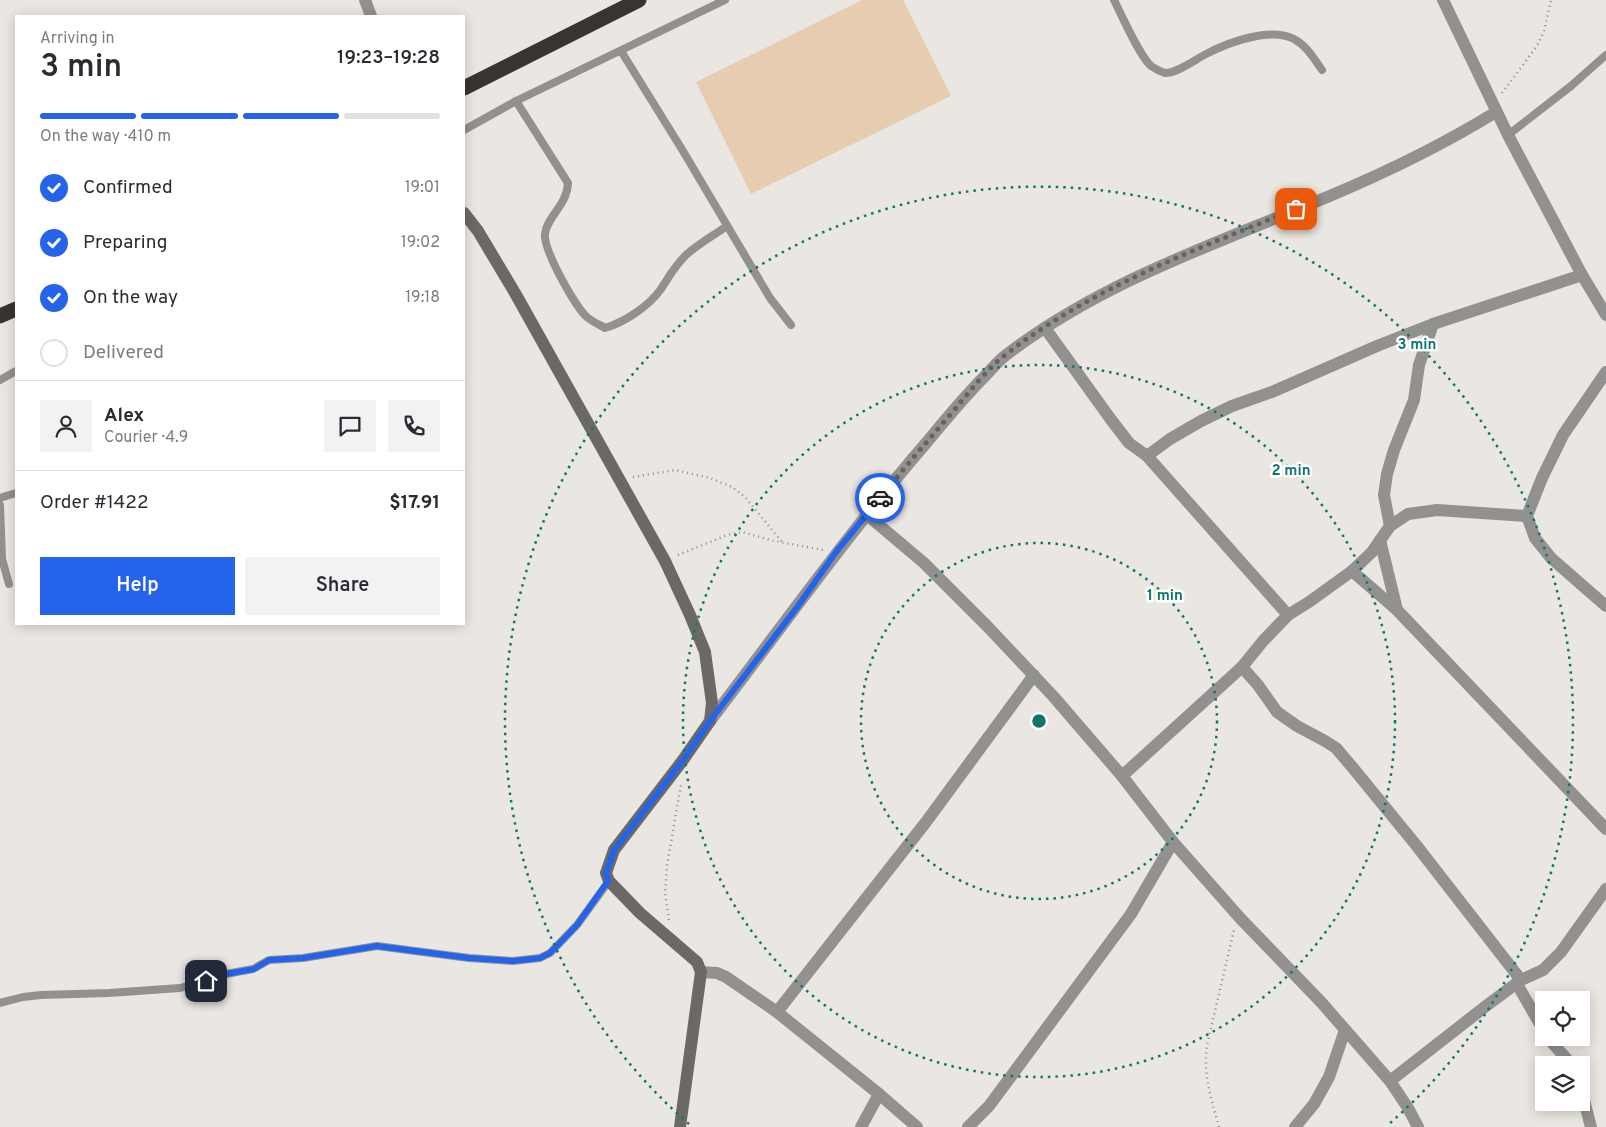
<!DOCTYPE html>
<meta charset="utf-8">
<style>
body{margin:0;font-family:Overpass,sans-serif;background:#f2f2f3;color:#2b2b33;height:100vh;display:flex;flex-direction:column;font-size:19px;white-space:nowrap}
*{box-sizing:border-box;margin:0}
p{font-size:16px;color:#7c7c81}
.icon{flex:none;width:28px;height:28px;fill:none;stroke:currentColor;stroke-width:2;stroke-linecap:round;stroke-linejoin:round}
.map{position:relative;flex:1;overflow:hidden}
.drawer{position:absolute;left:15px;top:15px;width:450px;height:610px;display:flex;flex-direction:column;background:#fff;border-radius:0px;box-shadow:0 2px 12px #0003}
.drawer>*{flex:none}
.fabs{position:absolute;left:1535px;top:991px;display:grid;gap:10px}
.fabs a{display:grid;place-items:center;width:55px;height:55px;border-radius:0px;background:#fff;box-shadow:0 2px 12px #0003;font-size:25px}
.pin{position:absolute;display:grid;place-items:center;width:42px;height:42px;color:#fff;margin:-21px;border-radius:10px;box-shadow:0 2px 8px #0006}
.courier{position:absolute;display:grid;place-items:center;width:50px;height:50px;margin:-25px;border:4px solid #2563eb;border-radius:50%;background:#fff;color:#222;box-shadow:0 1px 6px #0007}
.summary em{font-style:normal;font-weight:600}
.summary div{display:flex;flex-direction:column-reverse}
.summary{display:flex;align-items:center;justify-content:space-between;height:85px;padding:0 25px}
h1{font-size:32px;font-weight:600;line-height:38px}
.bar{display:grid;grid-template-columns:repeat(4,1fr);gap:8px 5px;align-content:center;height:60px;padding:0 25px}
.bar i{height:6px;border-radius:4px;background:#e1e1e2}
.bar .on{background:#2563eb}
.bar p{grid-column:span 4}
.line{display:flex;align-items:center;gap:12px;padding:0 25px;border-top:1px solid #e1e1e2}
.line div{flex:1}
.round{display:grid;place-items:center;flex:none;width:52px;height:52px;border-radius:0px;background:#f2f2f3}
ol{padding:0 25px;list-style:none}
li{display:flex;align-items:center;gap:15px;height:55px}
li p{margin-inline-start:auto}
li .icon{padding:5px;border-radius:50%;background:#2563eb;color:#fff;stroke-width:4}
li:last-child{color:#7c7c81}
li i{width:28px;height:28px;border:2px solid #e1e1e2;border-radius:50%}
.primary-button{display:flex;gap:10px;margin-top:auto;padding:10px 25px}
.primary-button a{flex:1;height:58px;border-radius:0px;background:#2563eb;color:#fff;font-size:20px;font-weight:600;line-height:58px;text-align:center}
.primary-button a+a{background:#f2f2f3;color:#2b2b33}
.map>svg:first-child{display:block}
</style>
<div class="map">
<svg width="1606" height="1127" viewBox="0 0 1606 1127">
<rect width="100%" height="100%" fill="#eae6e1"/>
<path fill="#e7cdaf" d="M862,0h41l48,96 -200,98 -55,-112z"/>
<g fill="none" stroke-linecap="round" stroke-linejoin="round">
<g stroke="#8f8c88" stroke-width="2.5" stroke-dasharray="1 4" stroke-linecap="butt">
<path d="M1502,93l35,-47 7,-15 7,-31"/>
<path d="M633,477l42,-7 35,8 22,9 13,10 37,45"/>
<path d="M678,555l49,-20 15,-3 32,9 49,9"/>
<path d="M669,920l-4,-26 2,-29 14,-80"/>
<path d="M1219,1127c-8,-29 -16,-52 -12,-82l27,-115"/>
</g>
<g stroke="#93918f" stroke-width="8">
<path d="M1114,0c8,16 25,55 37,66 3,2 11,6 14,7 13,0 31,-14 41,-19 23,-12 64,-27 88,-15 13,7 20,20 28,31"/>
<path d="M621,51l62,100 87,147 21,27"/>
<path d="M516,101l52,82c-1,23 -21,33 -23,51 -2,15 31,75 43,84 5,4 12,7 17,10 20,-6 44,-22 56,-39 9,-14 13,-22 25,-34 12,-11 28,-20 41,-29"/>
<path d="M464,130l52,-29 209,-101"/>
<path d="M1508,135l63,-49 35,-31"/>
<path d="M0,380l16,-9"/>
<path d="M0,498l16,-5"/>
<path d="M0,505l2,54 7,25"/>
<path d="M0,1003l23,-6 18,-2 68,-2 71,-5 26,-7 9,-5 38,-7 16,-9 34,-2 74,-12 92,12 44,3 27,-3 10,-5 27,-28 32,-44"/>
</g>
<g stroke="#93918f" stroke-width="12">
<path d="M365,0l6,16"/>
<path d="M1443,0l65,135 74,140 24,40"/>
<path d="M1045,328l67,93 17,22 18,13 141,159"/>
<path d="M1606,372l-43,63 -21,43 -15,38 8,22 16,20 55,48"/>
<path d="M1147,456l23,-17 31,-18 31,-15 40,-14 105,-46 56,-22 149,-49"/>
<path d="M866,514l58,49 63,63 66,70 69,80 51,66 67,76 81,84 69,79 18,27 10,19"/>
<path d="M1390,526l-6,-31 3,-21 7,-24 20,-50 5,-35 14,-41"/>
<path d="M1380,540l17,70"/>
<path d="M1352,571l45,39 209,219"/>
<path d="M1242,667l16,18 19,27 20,14 28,15 11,7 17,20 63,77 105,135"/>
<path d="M710,721c72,-94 140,-190 217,-279 19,-23 37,-45 58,-66 7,-7 13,-15 21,-21 100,-76 213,-112 326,-160 57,-24 112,-51 164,-83"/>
<path d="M1122,776l120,-109 21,-26 25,-26 21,-13 43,-31 20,-19 18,-26 18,-12 29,-4 90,6"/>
<path d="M701,972l16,1 9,4 51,35 102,82 38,33"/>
<path d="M1517,984l27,47"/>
<path d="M777,1012l149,-190 108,-147"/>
<path d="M1548,1038l24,27"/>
<path d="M1390,1081l96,-75 35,-26 22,-10 18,-18 45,-63"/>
<path d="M1581,1089l10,38"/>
<path d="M861,1127l18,-33"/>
<path d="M968,1127l21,-21 142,-192 42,-72"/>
<path d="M1295,1127l19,-23 15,-27 16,-47"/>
</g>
<path stroke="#6b6966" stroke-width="12" d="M464,213l14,18 37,62 150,268 25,54 15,37 7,51 -2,18 -27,39 -69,90 -8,23 3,8 31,32 57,49 4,10 -21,155"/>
<g stroke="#383531" stroke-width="15">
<path d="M464,88l175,-88"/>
<path d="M0,316l16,-7"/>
</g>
</g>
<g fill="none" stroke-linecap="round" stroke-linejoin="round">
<path stroke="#656360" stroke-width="5" stroke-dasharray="0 9" d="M880,498c25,-31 50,-60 76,-90 14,-17 32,-40 49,-53 86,-67 191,-106 291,-146"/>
<path stroke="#2563eb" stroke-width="6" d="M206,981l9,-5 39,-7 15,-9 34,-2 74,-12 92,12 44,3 27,-3 10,-5 27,-28 31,-44 -2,-8 8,-23 69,-90 27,-39 88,-115 38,-54 44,-54"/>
</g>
<g fill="none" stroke="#0f766e" stroke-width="2.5" stroke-dasharray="2.5 5">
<circle cx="1039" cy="721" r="178"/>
<circle cx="1039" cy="721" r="356"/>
<path d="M689 1124A534 534 0 1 1 1389 1124"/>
</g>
<circle cx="1039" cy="721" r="8" fill="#0f766e" stroke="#fff" stroke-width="2.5"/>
<g font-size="15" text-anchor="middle" font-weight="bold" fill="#0f766e" stroke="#fff" stroke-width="5" stroke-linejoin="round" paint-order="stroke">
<text x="1417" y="349">3 min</text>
<text x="1291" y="475">2 min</text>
<text x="1165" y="600">1 min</text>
</g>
</svg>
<div class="fabs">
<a><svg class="icon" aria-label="locate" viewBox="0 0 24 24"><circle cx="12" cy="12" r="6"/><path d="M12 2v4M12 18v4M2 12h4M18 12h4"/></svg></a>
<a><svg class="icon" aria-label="layers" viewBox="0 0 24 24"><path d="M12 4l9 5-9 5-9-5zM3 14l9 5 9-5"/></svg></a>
</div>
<div class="pin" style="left:1296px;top:209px;background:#ea580c"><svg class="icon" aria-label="bag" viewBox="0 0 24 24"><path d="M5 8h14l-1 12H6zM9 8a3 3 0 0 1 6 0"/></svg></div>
<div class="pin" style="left:206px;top:981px;background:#1f2937"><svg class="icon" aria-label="home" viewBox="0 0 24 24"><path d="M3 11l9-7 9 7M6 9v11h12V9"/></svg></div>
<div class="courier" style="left:880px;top:498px"><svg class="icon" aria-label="car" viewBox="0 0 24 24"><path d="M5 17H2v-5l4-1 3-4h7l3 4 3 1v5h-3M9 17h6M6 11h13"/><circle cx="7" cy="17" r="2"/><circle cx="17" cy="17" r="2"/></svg></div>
<section class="drawer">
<div class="summary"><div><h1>3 min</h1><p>Arriving in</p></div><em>19:23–19:28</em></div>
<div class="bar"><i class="on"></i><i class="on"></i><i class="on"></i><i></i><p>On the way · 410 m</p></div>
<ol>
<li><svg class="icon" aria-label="check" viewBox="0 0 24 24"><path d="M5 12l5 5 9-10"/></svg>Confirmed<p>19:01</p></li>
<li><svg class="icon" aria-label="check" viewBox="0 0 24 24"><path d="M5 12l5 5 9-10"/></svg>Preparing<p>19:02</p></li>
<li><svg class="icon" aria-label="check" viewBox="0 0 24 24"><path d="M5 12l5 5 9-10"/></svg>On the way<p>19:18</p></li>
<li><i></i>Delivered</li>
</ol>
<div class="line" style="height:90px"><a class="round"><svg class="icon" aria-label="person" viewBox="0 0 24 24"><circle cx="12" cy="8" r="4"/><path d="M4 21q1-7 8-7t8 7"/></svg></a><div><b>Alex</b><p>Courier · 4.9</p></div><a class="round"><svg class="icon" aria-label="chat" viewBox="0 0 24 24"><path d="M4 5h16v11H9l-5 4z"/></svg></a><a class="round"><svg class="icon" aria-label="phone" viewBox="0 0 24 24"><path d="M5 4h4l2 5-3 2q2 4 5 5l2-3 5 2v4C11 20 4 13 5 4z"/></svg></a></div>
<div class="line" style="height:65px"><div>Order #1422</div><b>$17.91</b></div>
<div class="primary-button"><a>Help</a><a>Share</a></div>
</section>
</div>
